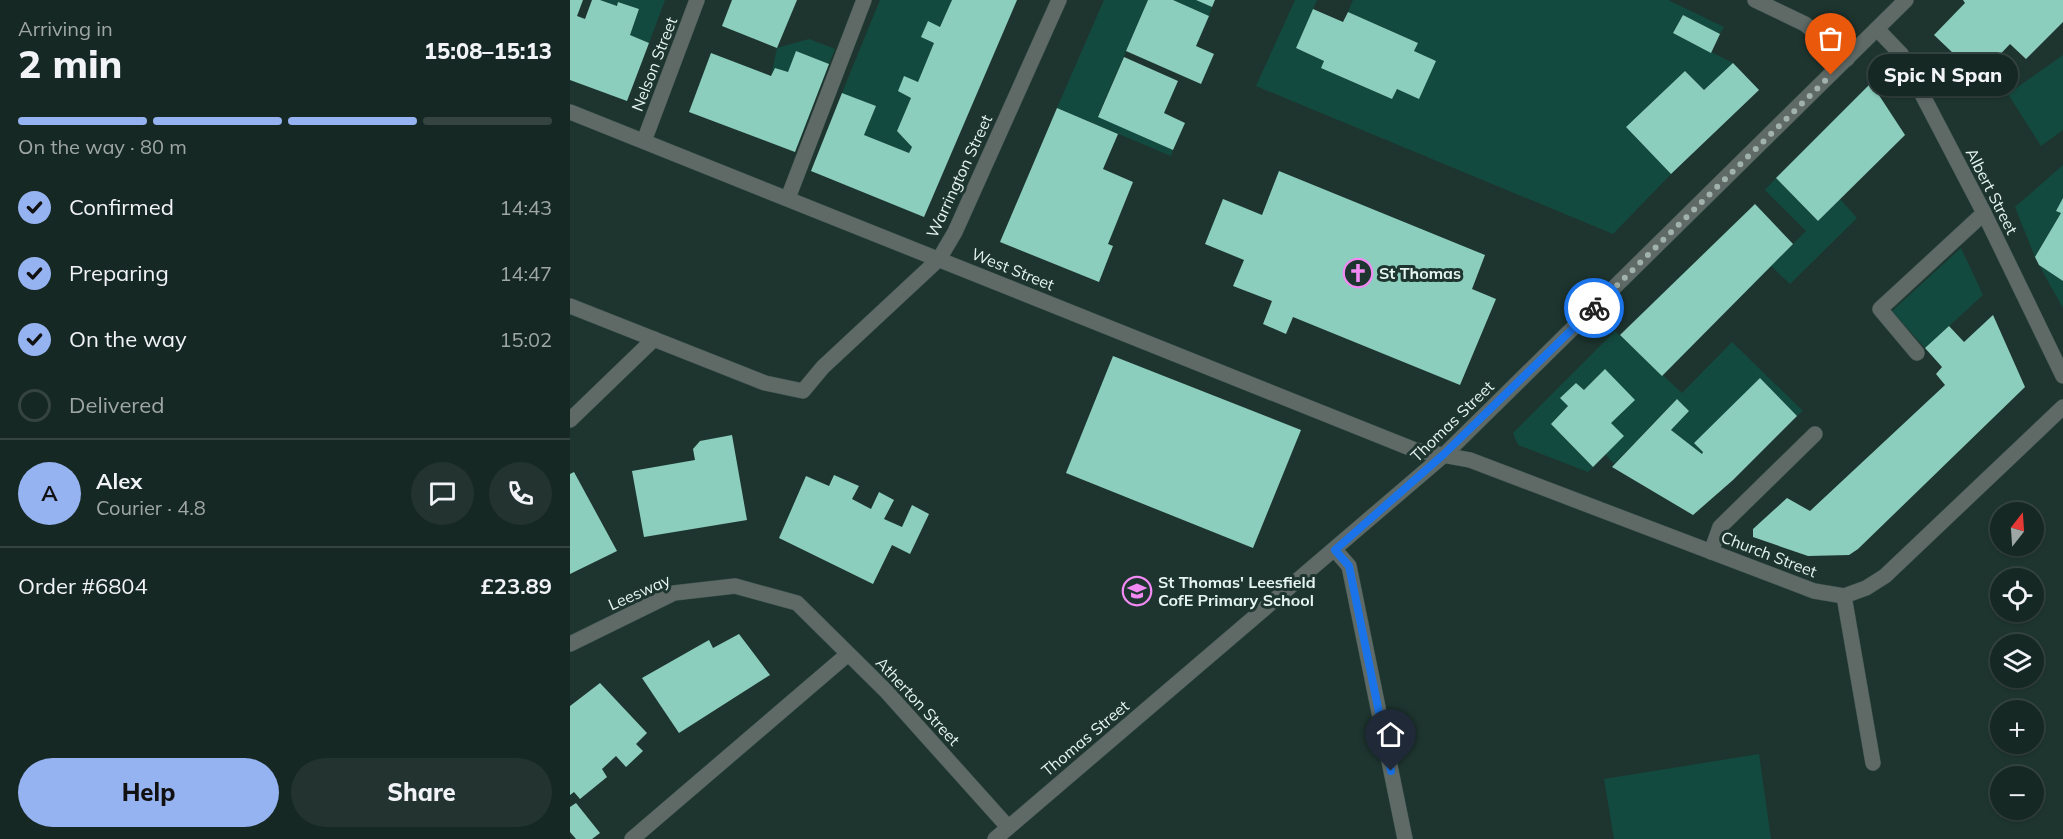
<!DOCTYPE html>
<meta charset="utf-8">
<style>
body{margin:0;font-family:Mulish,sans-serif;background:#233430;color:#f1f3f6;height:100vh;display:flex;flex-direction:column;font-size:22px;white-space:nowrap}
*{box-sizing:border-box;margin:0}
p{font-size:20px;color:#9ea6a6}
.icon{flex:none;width:33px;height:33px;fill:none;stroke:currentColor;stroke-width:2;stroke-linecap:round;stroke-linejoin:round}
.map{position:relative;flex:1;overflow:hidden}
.details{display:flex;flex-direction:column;background:#162823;width:570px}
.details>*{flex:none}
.needle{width:39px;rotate:17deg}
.tools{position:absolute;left:1420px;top:502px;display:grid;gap:12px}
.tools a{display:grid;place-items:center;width:54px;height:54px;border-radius:50%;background:#162823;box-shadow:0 2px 4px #0004,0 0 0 2px #354441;font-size:30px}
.pin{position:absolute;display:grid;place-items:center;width:51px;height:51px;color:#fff;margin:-62px -26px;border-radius:50% 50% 50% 0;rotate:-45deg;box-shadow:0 0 6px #0007}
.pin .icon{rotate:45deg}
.courier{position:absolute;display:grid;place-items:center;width:60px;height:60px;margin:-30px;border:4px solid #1a73e8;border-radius:50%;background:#fff;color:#222;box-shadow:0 2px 8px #0007}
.bubble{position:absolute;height:42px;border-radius:21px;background:#162823;box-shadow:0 2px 4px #0004,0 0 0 2px #354441;font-size:20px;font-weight:800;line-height:42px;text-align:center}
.summary em{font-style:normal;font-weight:800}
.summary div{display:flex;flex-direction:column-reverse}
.summary{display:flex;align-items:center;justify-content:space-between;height:102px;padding:0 18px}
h1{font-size:39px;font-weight:800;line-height:45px}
.bar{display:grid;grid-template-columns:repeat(4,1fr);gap:9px 6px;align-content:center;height:72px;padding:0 18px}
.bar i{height:8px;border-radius:4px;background:#354441}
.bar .on{background:#95b2f1}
.bar p{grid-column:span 4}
.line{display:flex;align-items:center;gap:15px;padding:0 18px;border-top:2px solid #354441}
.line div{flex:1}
.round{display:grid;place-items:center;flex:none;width:63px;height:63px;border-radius:32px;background:#233430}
ol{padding:0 18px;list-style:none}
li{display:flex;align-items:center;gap:18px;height:66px}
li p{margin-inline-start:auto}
li .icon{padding:6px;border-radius:50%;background:#95b2f1;color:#111;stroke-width:4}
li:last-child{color:#9ea6a6}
li i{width:33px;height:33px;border:3px solid #354441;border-radius:50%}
.primary-button{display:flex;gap:12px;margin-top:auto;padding:12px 18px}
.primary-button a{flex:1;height:69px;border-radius:36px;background:#95b2f1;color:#111;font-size:24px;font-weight:800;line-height:69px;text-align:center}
.primary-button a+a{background:#233430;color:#f1f3f6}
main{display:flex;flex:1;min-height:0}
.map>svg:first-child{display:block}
</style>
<main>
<section class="details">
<div class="summary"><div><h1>2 min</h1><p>Arriving in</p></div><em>15:08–15:13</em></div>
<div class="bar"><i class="on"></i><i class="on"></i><i class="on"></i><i></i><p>On the way · 80 m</p></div>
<ol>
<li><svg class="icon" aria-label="check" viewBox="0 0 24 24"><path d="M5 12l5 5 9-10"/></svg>Confirmed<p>14:43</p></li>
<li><svg class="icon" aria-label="check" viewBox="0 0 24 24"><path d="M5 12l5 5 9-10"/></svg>Preparing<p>14:47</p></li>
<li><svg class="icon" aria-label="check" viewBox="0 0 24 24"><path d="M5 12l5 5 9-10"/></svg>On the way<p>15:02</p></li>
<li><i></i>Delivered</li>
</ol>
<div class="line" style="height:108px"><b class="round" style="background:#95b2f1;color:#111">A</b><div><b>Alex</b><p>Courier · 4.8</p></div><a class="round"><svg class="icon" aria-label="chat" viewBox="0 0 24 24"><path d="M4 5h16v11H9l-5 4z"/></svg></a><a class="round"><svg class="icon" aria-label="phone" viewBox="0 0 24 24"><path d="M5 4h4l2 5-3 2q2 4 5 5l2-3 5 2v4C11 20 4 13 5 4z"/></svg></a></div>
<div class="line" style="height:78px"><div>Order #6804</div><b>£23.89</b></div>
<div class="primary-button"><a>Help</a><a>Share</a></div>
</section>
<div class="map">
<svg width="1493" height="839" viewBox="0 0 1493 839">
<rect width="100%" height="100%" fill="#1e352f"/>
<g fill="#134a3f">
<path d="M30,0h65l-16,43 -19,-8 9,-26 -20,-7 -2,4z"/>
<path d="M310,0h72l-12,27 -12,-5 -7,15 13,6 -16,39 -19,9 12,7 -14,33 15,16 -3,6 -45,-18 12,-29 -34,-13z"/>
<path d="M534,0h44l-50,116 75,34 -2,6 -114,-48z"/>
<path d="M603,0h23l16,7 -3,9z"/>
<path d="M725,0h22l-21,48 28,13 -2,7 70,31 5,-10 22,9 16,-37 -21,-10 4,-8 -70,-31 5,-12h315l56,27 -4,7 -37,-19 -10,18 60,30 -29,27 -19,-19 -59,56 45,47 -58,60 -357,-148z"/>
<path d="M239,39l26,10 -6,15 -33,-13 -8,21 -13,-4 -4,8 6,-28z"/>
<path d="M1493,55v75l-22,16 -33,-52z"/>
<path d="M1493,165v33l-7,13 5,2 -26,44 -20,-50z"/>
<path d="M1206,178l42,43 22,-22 17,19 -67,66 -19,-18 35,-35 -41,-41z"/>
<path d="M1391,248l22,47 -58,53 -33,-37z"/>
<path d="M1469,265l24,16v27z"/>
<path d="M1045,331l67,62 50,-51 71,69 -6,5 -37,-38 -66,65 9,9 -1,2 -31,-24 18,-19 -12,-12 -63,65 -9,-10 6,-31 -6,-54 -21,21 -8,-7 -15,15 7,8 -17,18 42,43 -5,5 -70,-27 -5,-12z"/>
<path d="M1189,754l12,85h-157l-10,-60z"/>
</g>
<g fill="#8ccebd">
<path d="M0,0h13l-6,16 8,3 7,-19h8l17,6 1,-4 21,7 -9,26 19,8 -22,58 -57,-21z"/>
<path d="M162,0h65l-20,48 -55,-22z"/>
<path d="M382,0h65l-93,217 -113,-46 31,-78 34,13 -12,29 45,18 3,-6 -15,-16 14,-33 -13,-7 6,-15 14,6 16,-39 -13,-6 7,-16 12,6z"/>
<path d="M578,0h25l36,16 -13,30 18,8 -13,30 -75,-33z"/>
<path d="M626,0h19l-3,7z"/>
<path d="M1393,0h100v22l-37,37 -16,-15 -38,40 -24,-23 6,-7 -20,-19 31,-32z"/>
<path d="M743,9l30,13 5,-10 70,31 -4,8 22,10 -17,38 -22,-10 -5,10 -71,-31 3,-7 -28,-13z"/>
<path d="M1113,15l37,19 -9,19 -38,-20z"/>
<path d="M226,51l33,13 -34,88 -106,-40 22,-59 60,23 4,-8 13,4z"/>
<path d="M554,57l54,24 -14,32 21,10 -12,27 -75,-33z"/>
<path d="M1163,63l26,27 -88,84 -45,-47 59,-56 19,19z"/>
<path d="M1301,83l34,52 -87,86 -42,-43z"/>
<path d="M487,108l61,26 -15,35 30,13 -25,62 5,2 -14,36 -99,-40z"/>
<path d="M709,171l206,84 -13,34 24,10 -36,86 -167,-68 -7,17 -23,-10 9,-23 -39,-15 11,-26 -39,-16 18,-45 39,16z"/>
<path d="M1493,198v83l-24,-16 -4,-8 26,-44 -5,-2z"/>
<path d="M1185,204l38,40 -131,132 -42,-41z"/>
<path d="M1423,315l32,72 -167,162 -9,6 -41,1 -55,-19v-8l34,-31 23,13 135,-126 -9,-11 6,-7 -17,-19 24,-22 15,16z"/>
<path d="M543,356l188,74 -48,118 -187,-75z"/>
<path d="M1035,369l30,31 -24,23 13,13 -31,31 -42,-43 17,-18 -8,-8 16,-15 8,7z"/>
<path d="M1190,378l37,38 -64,64 -40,35 -81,-48 65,-68 12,12 -18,19 31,24 1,-2 -9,-9z"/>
<path d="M162,435l15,85 -103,17 -12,-66 63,-11 -2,-11 7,-8z"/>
<path d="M4,472l43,79 -47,23v-100z"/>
<path d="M264,475l25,11 -7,13 19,10 8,-17 15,8 -10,19 18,8 10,-22 17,9 -19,40 -18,-9 -19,39 -94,-46 27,-62 23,10z"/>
<path d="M169,634l31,41 -91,58 -37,-55 67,-38 4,8z"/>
<path d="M30,683l47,50 -11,11 7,7 -17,16 -10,-11 -14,13 5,8 -27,22 -6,-7 -4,3v-89z"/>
<path d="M6,803l24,30 -8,6h-16l-6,-7v-25z"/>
</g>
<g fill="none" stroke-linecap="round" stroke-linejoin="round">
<g stroke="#3e544e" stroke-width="16">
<g id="minor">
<path d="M1185,0l50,24 42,35"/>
<path d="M1307,29l24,25 83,159 79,163"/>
<path d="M0,112l845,338 55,10 344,131 30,5 22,-8 19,-12 178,-169"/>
<path d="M74,141l53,-141"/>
<path d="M218,198l76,-198"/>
<path d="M0,306l195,77 38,8 20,-24 116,-108 16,-27 104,-232"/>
<path d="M1347,353l-37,-44 104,-96"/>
<path d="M0,420l84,-81"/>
<path d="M765,550l14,16 56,273"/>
<path d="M1141,552l9,-25 95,-93"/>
<path d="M1274,596l29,167"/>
<path d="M0,644l104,-51 61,-7 62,17 89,88 122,136"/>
<path d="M62,839l216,-185"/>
<path d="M425,839l449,-384 462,-455"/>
</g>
</g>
<use href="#minor" stroke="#5f6a67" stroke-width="15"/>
</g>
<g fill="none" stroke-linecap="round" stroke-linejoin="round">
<path stroke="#a1b2ad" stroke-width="6" stroke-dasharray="0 10.8" d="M1024,308l237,-233"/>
<path stroke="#1a73e8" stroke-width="8" d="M821,771l-42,-205 -14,-16 109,-96 150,-146"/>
</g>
<defs>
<g id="church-ring" transform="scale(1.5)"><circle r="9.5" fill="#1e352f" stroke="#f28af3" stroke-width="1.5"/><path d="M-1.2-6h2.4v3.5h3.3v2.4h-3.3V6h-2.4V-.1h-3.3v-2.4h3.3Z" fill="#f28af3"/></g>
<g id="school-ring" transform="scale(1.5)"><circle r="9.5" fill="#1e352f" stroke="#f28af3" stroke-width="1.5"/><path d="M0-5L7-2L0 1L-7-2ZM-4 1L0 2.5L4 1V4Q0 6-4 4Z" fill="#f28af3"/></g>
</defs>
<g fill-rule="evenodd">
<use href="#church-ring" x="788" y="273"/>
<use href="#school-ring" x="567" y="591"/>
</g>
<g text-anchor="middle" stroke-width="6" stroke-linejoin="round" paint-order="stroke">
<g font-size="16" fill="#e7f5f1" stroke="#1e352f">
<text transform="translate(84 64) rotate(-69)" y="6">Nelson Street</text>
<text transform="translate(389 176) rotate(-65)" y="6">Warrington Street</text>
<text transform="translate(1422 191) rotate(63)" y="6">Albert Street</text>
<text transform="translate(443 269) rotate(22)" y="6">West Street</text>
<text transform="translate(882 421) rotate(-44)" y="6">Thomas Street</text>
<text transform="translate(1199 554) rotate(21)" y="6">Church Street</text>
<text transform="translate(69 592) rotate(-24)" y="6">Leesway</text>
<text transform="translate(348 701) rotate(47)" y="6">Atherton Street</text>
<text transform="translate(515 738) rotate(-40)" y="6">Thomas Street</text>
</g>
<g font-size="16" font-weight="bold" fill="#e7f5f1" stroke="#1e352f" text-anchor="start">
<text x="809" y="279">St Thomas</text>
<text x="588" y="588">St Thomas' Leesfield<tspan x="588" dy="18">CofE Primary School</tspan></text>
</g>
</g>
</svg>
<div class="tools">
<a><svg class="needle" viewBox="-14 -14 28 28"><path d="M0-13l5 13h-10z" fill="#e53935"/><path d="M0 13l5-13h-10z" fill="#9ea6a6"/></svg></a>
<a><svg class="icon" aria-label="locate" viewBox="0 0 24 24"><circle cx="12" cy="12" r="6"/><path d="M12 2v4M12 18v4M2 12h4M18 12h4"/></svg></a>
<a><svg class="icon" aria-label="layers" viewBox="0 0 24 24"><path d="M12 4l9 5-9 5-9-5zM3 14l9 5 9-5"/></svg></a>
<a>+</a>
<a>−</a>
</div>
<div class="pin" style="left:1261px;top:75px;background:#ea580c"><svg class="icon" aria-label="bag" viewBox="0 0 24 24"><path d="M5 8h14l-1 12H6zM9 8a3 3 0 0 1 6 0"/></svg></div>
<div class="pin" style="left:821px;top:771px;background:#1f2937"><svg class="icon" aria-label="home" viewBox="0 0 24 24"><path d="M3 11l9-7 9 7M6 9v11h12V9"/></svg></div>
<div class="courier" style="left:1024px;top:308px"><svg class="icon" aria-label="bike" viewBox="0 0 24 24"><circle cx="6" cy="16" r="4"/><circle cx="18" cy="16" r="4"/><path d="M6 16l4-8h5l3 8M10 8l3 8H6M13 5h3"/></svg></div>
<div class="bubble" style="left:1298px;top:54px;width:150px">Spic N Span</div>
</div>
</main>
